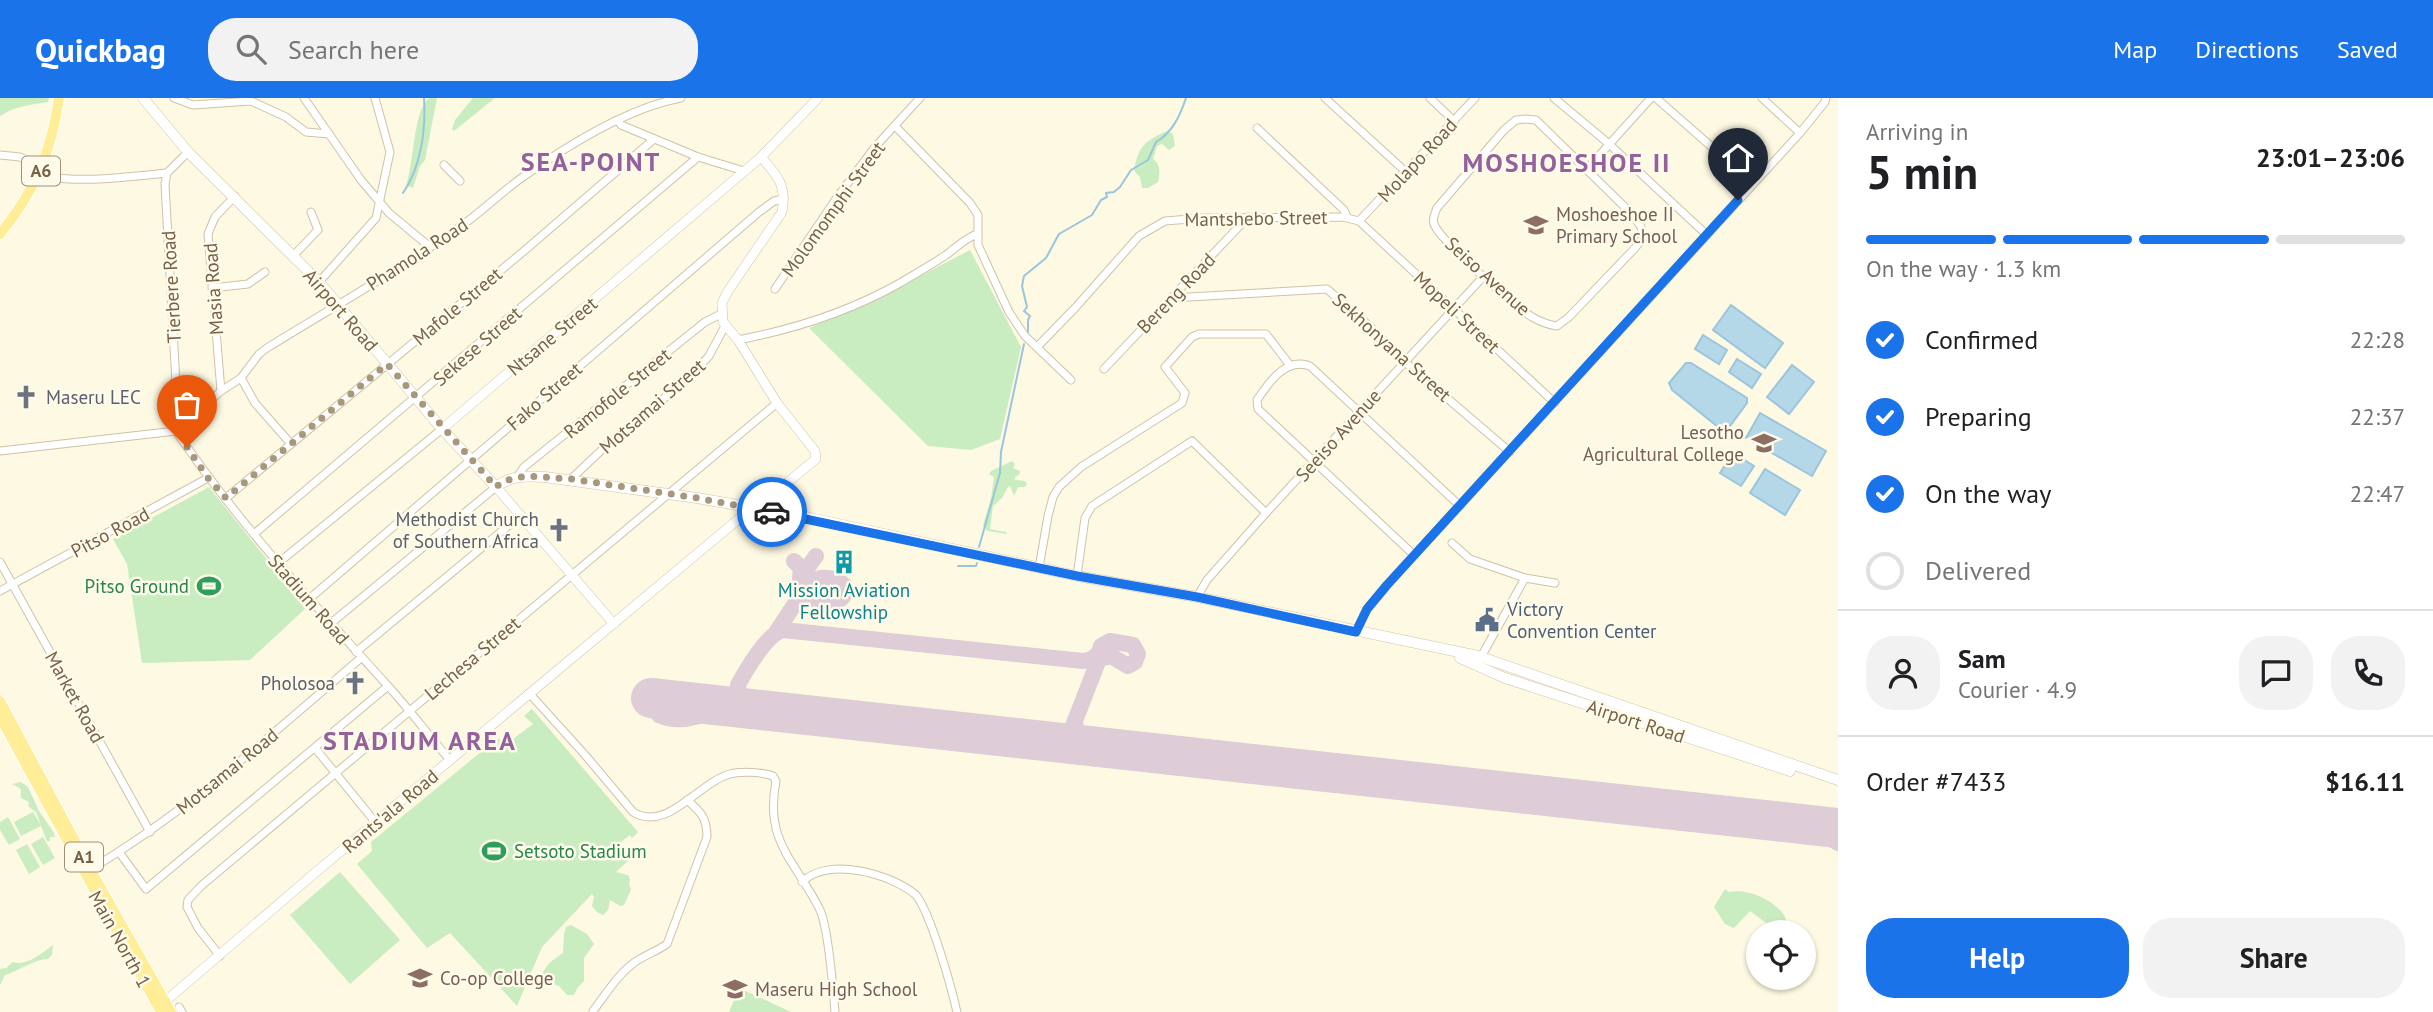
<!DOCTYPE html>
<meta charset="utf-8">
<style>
body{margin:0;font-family:"PT Sans",sans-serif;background:#f2f2f2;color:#202124;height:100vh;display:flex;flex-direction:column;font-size:26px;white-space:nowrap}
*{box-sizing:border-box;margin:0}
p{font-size:23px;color:#757577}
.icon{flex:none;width:38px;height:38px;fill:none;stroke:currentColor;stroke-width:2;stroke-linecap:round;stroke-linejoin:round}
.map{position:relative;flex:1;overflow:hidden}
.drawer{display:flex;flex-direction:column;background:#fff;width:595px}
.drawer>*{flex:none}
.fabs{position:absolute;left:1746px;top:822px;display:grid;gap:14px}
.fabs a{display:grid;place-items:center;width:70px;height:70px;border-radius:50%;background:#fff;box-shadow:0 2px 5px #0004;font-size:35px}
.pin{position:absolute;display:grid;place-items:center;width:60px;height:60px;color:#fff;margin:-72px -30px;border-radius:50% 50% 50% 0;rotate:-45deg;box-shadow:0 0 7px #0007}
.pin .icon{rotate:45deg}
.courier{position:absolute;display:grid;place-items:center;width:70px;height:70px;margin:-35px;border:5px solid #1a73e8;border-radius:50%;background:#fff;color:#222;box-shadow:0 2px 9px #0007}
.overview em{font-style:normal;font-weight:700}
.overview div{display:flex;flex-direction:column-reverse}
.overview{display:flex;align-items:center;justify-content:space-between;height:119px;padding:0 28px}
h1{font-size:46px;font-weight:700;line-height:52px}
.bar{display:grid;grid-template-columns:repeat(4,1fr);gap:10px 7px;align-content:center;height:84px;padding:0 28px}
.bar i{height:9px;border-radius:5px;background:#e0e0e0}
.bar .on{background:#1a73e8}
.bar p{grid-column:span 4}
.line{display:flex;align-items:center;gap:18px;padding:0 28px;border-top:2px solid #e0e0e0}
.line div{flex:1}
.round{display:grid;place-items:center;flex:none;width:74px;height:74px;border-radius:28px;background:#f2f2f2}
ol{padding:0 28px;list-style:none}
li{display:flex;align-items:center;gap:21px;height:77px}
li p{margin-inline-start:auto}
li .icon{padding:7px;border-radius:50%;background:#1a73e8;color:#fff;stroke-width:4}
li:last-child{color:#757577}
li i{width:38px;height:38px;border:4px solid #e0e0e0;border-radius:50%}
.action{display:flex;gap:14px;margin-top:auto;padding:14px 28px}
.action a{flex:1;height:80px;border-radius:28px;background:#1a73e8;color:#fff;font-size:28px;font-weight:700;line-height:80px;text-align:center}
.action a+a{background:#f2f2f2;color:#202124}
header{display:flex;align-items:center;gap:42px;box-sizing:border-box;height:98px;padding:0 35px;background:#1a73e8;color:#fff}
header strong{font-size:33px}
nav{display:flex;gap:38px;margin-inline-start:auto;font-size:24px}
.search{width:490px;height:63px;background:#f2f2f2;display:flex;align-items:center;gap:18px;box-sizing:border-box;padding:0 24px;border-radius:28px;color:#757577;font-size:26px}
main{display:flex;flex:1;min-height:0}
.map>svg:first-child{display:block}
</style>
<header>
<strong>Quickbag</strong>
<div class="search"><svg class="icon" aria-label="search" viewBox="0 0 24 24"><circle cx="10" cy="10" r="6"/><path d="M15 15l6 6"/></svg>Search here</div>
<nav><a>Map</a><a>Directions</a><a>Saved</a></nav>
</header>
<main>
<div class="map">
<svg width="1838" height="914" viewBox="0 0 1838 914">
<rect width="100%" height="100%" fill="#fef9e2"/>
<g fill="#c9edc0">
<path d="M0,0h49l-1,4c-18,3 -33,4 -48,14z"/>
<path d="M429,0h8l-12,62 -5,6 -7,22 -7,-3c8,-21 7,-74 23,-87z"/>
<path d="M473,0h22l-41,33 -2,-2 3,-9z"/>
<path d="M1167,33l6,3 2,12 -6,4 -7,-6 -5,2 -4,13c8,6 7,14 5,23l-10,6h-6l-2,-11 -6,-6c4,-25 11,-30 33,-40z"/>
<path d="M970,152l51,97 -21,92 -29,11 -43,-4 -119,-118 63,-27z"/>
<path d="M1012,363l3,3 -2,4 7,3v3l-5,3v3l10,1 2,3 -2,3h-7l-4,9 -4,-10 -2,1 -6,11 -9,8 -3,23 16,3 1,2 -20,-3 -4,-6 8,-27 3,-21 -5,-3 2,-3z"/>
<path d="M209,389l97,121 -56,52 -108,3 -15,-99 -14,-25z"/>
<path d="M532,611l106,123 -6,6 -2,-3 -12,9 11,16 -13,12 12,3 2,4 -1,5 2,6 -7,15 -4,1 -10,-6 -2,10 -5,5 -6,-3 -5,-6 2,-9 -2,-3 -50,53 -25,59 -67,-73 -23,15 -70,-84 15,-13 -1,-9 127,-104 7,7 28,-21 -9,-8z"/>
<path d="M21,684l7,5 11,24 15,22 1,4h-5v4h-3l-6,-15 -20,10 -7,-14 19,-10 8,13 -5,-13 -8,-6 1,-4 -8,-4v-9l-9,-5z"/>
<path d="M8,719l12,22 -11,6 -9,-15v-8z"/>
<path d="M43,739l12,21 -12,7 -12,-21z"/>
<path d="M27,746l13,23 -11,7 -13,-24z"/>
<path d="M340,774l60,68 -50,44 -60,-69z"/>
<path d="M1725,791l4,3c18,-4 44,7 55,23 3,5 3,11 3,17l-14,-4 -23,-17 -16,17 -9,-4 -11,-17z"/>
<path d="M571,827l16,9 7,10 -10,14v23l-6,6 -4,8h-7l-8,-9 -15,-4 -1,-10 6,-9 14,-10 1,-20 2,-6z"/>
<path d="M53,847l-1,10 -4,4c-14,0 -29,12 -43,16l-5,10v-16l6,-1 7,-6c13,5 29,-9 40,-17z"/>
<path d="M739,890l52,24h-62z"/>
</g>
<g fill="#b5d8e9" stroke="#9ac5dc" stroke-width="2">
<path d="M1731,207l52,38 -18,25 -52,-38z"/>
<path d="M1703,237l24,15 -8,14 -24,-15z"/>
<path d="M1737,261l24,15 -9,14 -23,-16z"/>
<path d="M1686,265h5l56,35v5l-17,23 -12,1 -46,-37 -3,-7z"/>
<path d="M1792,267l22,17 -25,32 -22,-17z"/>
<path d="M1760,315l66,38 -14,25 -66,-38z"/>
<path d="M1733,355l21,13 -13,20 -21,-13z"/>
<path d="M1765,371l35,21 -15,25 -35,-22z"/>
</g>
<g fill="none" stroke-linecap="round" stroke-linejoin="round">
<g stroke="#9ac5dc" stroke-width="2">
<path d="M403,95c18,-26 23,-63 21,-95"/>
<path d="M1028,234v-12l2,-4 -6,-5 3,-4 -5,-21 2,-10 22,-18 13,-24 33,-19 9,-15 6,-3 -1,-4 8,-1 6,-5 11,-17 17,-10 8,-18c16,-9 24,-26 30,-44"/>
<path d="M979,449l21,-74 1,-21 23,-108"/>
<path d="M958,468h18l1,-3"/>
</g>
<g stroke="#deccd6" stroke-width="16">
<path d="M794,463l7,7 -1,10 16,-22"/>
<path d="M777,533c7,-10 28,-45 36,-50 9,-6 25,-3 31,4l-1,12c-12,12 -27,3 -41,-2"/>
<path d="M688,604l-20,-10 -12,5 -2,7 5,11c25,12 48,-4 73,-8"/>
<path d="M753,612l-13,-10 -2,-15c8,-15 29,-51 45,-55l300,31 9,-2 8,-7"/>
<path d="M1075,624l2,12 13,13"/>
<path d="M1049,644l13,-3 9,-8 28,-72 12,-3 17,10 7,-4 3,-8 -5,-9 -23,-4 -9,5 -4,14"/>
<path d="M1799,726l17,5 22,14"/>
<path d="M1836,730h2"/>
</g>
<path stroke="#deccd6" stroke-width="40" d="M651,600l1187,130"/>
<g stroke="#d0c2a8" stroke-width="9">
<g id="minor">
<path d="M174,0l19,7 58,-4 35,16 20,15 23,2 32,46 28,33 41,34"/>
<path d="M304,0l25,36"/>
<path d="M1325,0l81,74"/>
<path d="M1430,0l24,23"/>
<path d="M1554,0l54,45 99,92"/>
<path d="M1656,0l97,85"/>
<path d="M1762,0l38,35"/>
<path d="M1526,21l10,1 97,95 8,12 2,11 -8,10 -66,69 -12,9c-9,-1 -16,-4 -25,-9 -18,-12 -91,-75 -98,-93 -2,-6 1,-11 3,-16l67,-78 12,-10z"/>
<path d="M618,23l3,4 77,32 46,14"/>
<path d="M896,29l74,76 8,12v30l31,67 16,24 46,44"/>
<path d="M1257,30l87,82 3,7"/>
<path d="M188,54l-21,21 -2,11 13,236 -2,11c62,92 138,173 212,255 22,24 41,50 62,74"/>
<path d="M0,57l20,2 22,11"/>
<path d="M444,67l16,16"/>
<path d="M1587,71l64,-71"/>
<path d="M40,76c29,11 95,2 127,-1"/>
<path d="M1359,123l116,-123"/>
<path d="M293,158l25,-26 -7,-18"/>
<path d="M319,184l57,-64 14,-66 -15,-54"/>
<path d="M212,190l36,-4 17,-12"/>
<path d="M775,191l63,-93 37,-49 45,-49"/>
<path d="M1172,200l155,-9 49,43 29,30 105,90"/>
<path d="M738,242c57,-11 111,-28 162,-57 15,-9 31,-18 46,-28 11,-8 18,-16 31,-21"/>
<path d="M1037,249l38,-39 64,-72 26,-15 37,-3 141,-1 16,4 196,182"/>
<path d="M1104,271l144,-152"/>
<path d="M241,280l14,25 36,41"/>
<path d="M221,293l-13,-157 7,-17 20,-21"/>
<path d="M0,353l176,-20 45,-40 20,-13 18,-24 8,-6c63,-39 129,-76 190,-119 22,-15 41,-34 63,-50 45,-32 106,-71 161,-81"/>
<path d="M517,379l7,-10 181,-145 16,-8"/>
<path d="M571,381l37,-35 82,-67 19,-21 16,-30"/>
<path d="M226,400l298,-247 130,-112"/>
<path d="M254,436l444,-377"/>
<path d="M1452,445l18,16 55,19 30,5"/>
<path d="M1414,457l-156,-146 -1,-9c12,-18 29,-43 53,-34l150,140"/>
<path d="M0,464l150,270"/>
<path d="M277,466l165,-135"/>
<path d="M1039,470l9,-52 5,-19 6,-10 22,-20 101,-64 3,-10 -20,-26 27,-30 7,-3h67l23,30"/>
<path d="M1077,478l8,-58 7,-12 100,-65 74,72"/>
<path d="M0,493l208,-113"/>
<path d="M1197,499l10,-17 59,-67 217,-236"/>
<path d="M308,502l451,-388 15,-11 10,-2"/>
<path d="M330,526l166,-137"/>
<path d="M1356,533l11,-22 20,-24 413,-452 25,-31 1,-4"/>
<path d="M356,554l164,-136"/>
<path d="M1481,559l44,-79"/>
<path d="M529,595l57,63 47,56c34,21 66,-30 97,-38 11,-3 32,-2 43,2l3,5c-12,62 20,80 44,129 9,20 13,79 15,102"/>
<path d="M315,650l61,75"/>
<path d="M119,754l27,37 242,-203"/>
<path d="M89,772c100,-59 185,-138 272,-212"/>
<path d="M802,784c27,-26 89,-8 114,13 15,19 35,91 41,117"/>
<path d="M220,858l-22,-28 -11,-21 1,-7 13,-14 576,-483"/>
<path d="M179,909l3,5"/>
<path d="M593,913c13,-17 26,-39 45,-51 10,-6 19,-9 29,-16l40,-107c0,-19 -6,-25 -20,-37"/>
</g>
</g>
<g stroke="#d0c2a8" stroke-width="10">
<g id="tertiary">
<path d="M761,59c17,19 26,29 21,55l-54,79 -6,12 1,19 15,18 39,63 38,48 1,8 -44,36 -7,16"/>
<path d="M442,331l319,-272 57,-59"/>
<path d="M496,389l118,137"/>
<path d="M161,907l155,-133 431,-360 3,-5"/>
</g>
</g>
<g stroke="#d4c3a5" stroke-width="11">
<g id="secondary">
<path d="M143,0l45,54 131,130 123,147 54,58c15,-12 31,-11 49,-10l152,21 109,19 271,59 120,21 281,59 360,124"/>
<path d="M1460,560l45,20 285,93"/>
</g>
</g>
<g stroke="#fff" stroke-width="12">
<g id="primary">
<path d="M0,136c35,-43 51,-81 59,-136"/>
<path d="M0,603l90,168 81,143"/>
<path d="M0,619l161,295"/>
</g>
</g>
<use href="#minor" stroke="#fff" stroke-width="7"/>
<use href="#tertiary" stroke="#fff" stroke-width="9"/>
<use href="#secondary" stroke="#fff" stroke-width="10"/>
<use href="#primary" stroke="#ffed98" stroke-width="10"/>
</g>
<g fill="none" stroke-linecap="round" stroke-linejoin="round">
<path stroke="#a7977d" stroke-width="7" stroke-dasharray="0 12.6" d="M187,349l21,31 18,20 161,-134 109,123 7,-6 23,-5 45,3 126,19 75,14"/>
<path stroke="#1a73e8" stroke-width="9" d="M772,414l305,64 120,21 159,35 11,-23 20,-24 351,-385"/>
</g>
<defs>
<g id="school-bare" transform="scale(1.89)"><path d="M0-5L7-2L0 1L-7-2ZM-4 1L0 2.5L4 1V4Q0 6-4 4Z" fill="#8d6e63" stroke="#fffbea" stroke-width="2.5" paint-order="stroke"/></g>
<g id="church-bare" transform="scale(1.89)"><path d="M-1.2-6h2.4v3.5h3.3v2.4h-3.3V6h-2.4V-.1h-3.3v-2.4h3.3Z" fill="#6b7280" stroke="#fffbea" stroke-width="2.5" paint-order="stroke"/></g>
<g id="university-bare" transform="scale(1.89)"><path d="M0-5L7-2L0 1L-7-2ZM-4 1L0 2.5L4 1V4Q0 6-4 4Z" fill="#8d6e63" stroke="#fffbea" stroke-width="2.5" paint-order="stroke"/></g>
<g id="building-bare" transform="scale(1.89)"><path d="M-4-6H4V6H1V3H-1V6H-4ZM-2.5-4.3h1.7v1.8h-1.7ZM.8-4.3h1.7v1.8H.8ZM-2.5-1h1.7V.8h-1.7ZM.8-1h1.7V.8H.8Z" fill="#0f9aa8" stroke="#fffbea" stroke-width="2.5" paint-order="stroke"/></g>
<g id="stadium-bare" transform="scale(1.89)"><path d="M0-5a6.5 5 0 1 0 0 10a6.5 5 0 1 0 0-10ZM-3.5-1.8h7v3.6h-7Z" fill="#2e9e5b" stroke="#fffbea" stroke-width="2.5" paint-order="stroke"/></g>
<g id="civic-bare" transform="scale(1.89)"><path d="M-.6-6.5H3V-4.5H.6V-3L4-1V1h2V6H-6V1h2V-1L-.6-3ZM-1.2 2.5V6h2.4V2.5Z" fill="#5c6f8a" stroke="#fffbea" stroke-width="2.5" paint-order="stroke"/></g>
</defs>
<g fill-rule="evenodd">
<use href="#school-bare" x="1536" y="127"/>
<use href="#church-bare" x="26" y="299"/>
<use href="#university-bare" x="1764" y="345"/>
<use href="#church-bare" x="559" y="432"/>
<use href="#building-bare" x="844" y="464"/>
<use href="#stadium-bare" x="209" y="488"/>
<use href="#civic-bare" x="1487" y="522"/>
<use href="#church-bare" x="355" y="585"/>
<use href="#stadium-bare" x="494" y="753"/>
<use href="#university-bare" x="420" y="880"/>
<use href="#school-bare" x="735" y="891"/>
</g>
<g text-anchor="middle" stroke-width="5" stroke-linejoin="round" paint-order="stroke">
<g fill="#fffbea" stroke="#a09077" stroke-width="2">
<rect x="22" y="58.5" width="38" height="29" rx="5"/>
<rect x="65" y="744.5" width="38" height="29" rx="5"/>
</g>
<g font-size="18" font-weight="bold" fill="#786246">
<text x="41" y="79">A6</text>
<text x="84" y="765">A1</text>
</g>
<g font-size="19" fill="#786246" stroke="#fffbea">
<text transform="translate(1417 62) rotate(-47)" y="7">Molapo Road</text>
<text transform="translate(833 111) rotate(-54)" y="7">Molomomphi Street</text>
<text transform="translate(1256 120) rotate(-1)" y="7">Mantshebo Street</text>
<text transform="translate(417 156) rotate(-33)" y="7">Phamola Road</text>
<text transform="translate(1488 178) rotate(42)" y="7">Seiso Avenue</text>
<text transform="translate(171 189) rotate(-93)" y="7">Tierbere Road</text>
<text transform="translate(213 191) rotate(-94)" y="7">Masia Road</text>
<text transform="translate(1176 195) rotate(-46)" y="7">Bereng Road</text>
<text transform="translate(457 208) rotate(-40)" y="7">Mafole Street</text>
<text transform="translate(341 212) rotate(49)" y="7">Airport Road</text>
<text transform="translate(1457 214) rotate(43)" y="7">Mopeli Street</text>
<text transform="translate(552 238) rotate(-40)" y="7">Ntsane Street</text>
<text transform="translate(477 248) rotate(-41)" y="7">Sekese Street</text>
<text transform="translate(1392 249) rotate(42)" y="7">Sekhonyana Street</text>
<text transform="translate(617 295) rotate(-39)" y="7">Ramofole Street</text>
<text transform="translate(544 298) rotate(-41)" y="7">Fako Street</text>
<text transform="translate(652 308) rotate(-41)" y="7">Motsamai Street</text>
<text transform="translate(1338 337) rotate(-48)" y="7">Seeiso Avenue</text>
<text transform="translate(110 434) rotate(-28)" y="7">Pitso Road</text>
<text transform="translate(309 501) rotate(49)" y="7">Stadium Road</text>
<text transform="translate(472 560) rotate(-40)" y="7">Lechesa Street</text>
<text transform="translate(75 599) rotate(61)" y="7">Market Road</text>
<text transform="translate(1636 623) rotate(18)" y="7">Airport Road</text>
<text transform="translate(227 673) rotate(-39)" y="7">Motsamai Road</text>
<text transform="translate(390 713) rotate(-40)" y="7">Rants'ala Road</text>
<text transform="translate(120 841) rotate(61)" y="7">Main North 1</text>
</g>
<g font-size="19" fill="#785e54" stroke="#fffbea" text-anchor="start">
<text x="1556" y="123">Moshoeshoe II<tspan x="1556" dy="22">Primary School</tspan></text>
<text x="1744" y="341" text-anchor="end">Lesotho<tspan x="1744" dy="22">Agricultural College</tspan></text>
<text x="440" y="887">Co-op College</text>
<text x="755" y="898">Maseru High School</text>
</g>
<g font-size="19" fill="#5b616d" stroke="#fffbea" text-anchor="end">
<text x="46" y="306" text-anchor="start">Maseru LEC</text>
<text x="539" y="428">Methodist Church<tspan x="539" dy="22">of Southern Africa</tspan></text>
<text x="335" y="592">Pholosoa</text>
</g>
<g font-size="19" fill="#27864d" stroke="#fffbea" text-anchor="end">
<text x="189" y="495">Pitso Ground</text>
<text x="514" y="760" text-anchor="start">Setsoto Stadium</text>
</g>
<g font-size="19" fill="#0d838f" stroke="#fffbea">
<text x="844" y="499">Mission Aviation<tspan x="844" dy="22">Fellowship</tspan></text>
</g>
<g font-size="19" fill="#4e5e75" stroke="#fffbea" text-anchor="start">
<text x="1507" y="518">Victory<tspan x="1507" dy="22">Convention Center</tspan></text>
</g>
<g font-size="26" font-weight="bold" letter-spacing="2" fill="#94619c" stroke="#fffbea">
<text x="591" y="73">SEA-POINT</text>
<text x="1567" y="74">MOSHOESHOE II</text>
<text x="420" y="652">STADIUM AREA</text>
</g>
</g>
</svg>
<div class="fabs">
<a><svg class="icon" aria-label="locate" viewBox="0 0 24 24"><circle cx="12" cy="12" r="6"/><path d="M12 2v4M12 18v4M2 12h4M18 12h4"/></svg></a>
</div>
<div class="pin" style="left:187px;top:349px;background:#ea580c"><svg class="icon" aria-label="bag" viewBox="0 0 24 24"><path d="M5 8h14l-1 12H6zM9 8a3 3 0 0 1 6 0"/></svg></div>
<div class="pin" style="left:1738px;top:102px;background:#1f2937"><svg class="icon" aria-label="home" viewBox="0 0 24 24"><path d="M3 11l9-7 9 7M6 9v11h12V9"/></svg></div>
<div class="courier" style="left:772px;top:414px"><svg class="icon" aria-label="car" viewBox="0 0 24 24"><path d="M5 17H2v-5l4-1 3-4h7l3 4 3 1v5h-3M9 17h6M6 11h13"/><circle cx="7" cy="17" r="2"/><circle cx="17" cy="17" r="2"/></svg></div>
</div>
<section class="drawer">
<div class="overview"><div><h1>5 min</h1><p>Arriving in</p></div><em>23:01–23:06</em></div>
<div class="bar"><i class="on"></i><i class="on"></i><i class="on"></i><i></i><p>On the way · 1.3 km</p></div>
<ol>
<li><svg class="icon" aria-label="check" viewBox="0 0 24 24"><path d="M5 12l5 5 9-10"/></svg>Confirmed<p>22:28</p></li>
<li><svg class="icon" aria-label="check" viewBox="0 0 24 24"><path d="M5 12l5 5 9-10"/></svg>Preparing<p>22:37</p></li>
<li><svg class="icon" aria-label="check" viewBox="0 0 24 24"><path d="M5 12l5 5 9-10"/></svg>On the way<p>22:47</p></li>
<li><i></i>Delivered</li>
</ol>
<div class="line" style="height:126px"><a class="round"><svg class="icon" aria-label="person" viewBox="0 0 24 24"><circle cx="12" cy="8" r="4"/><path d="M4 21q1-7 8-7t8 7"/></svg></a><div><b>Sam</b><p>Courier · 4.9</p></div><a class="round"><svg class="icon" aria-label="chat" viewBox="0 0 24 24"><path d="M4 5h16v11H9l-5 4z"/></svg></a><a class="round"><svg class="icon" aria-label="phone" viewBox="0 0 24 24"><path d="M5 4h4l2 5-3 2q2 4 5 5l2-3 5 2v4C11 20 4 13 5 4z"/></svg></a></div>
<div class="line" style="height:91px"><div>Order #7433</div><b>$16.11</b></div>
<div class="action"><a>Help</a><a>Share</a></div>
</section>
</main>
